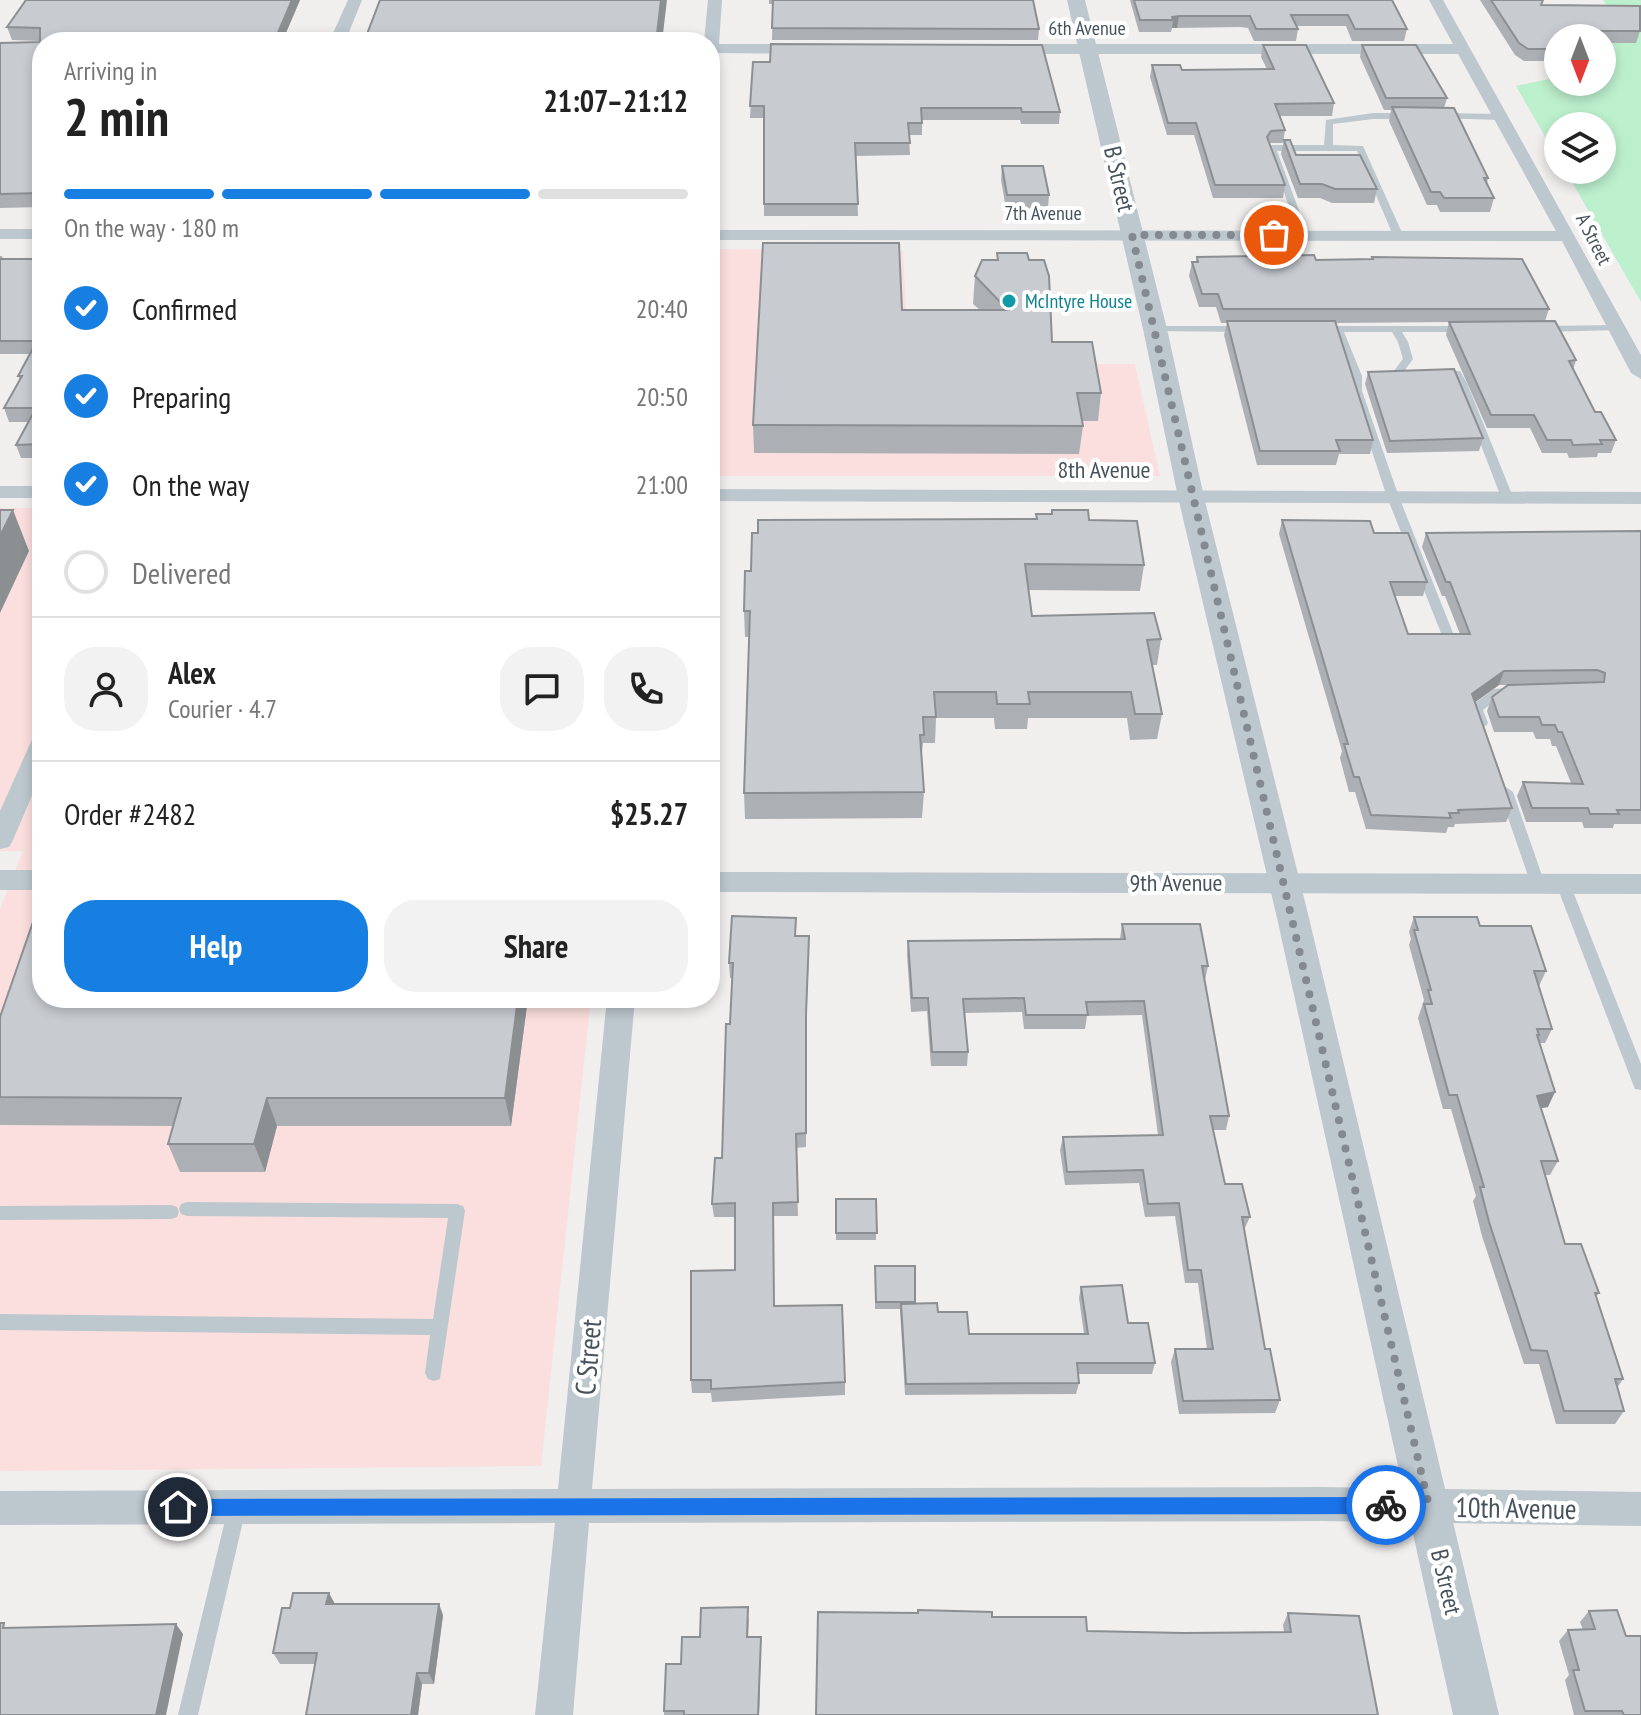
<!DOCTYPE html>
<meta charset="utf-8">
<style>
body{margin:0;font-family:"PT Sans Narrow",sans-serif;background:#f2f2f2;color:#222;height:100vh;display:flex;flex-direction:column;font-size:30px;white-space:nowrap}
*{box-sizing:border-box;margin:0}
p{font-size:26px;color:#767676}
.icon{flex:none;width:44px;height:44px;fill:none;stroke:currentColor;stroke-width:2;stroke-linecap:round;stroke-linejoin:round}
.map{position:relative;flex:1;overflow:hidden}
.sheet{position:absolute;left:32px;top:32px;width:688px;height:976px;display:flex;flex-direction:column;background:#fff;border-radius:32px;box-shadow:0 4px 12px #0003}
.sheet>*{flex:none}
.needle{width:52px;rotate:180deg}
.fabs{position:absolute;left:1544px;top:24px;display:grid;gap:16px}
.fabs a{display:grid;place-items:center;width:72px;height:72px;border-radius:50%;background:#fff;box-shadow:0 4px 12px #0003;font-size:40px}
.pin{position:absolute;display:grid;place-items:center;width:68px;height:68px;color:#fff;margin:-34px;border:4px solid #fff;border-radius:50%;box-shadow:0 2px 8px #0007}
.courier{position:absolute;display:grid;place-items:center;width:80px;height:80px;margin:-40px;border:6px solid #1a73e8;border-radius:50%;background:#fff;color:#222;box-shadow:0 2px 10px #0007}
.headline em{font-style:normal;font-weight:800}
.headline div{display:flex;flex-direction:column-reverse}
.headline{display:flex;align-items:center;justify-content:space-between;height:136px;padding:0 32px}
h1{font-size:52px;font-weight:800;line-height:60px}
.bar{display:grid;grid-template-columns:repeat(4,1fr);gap:12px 8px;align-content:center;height:96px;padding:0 32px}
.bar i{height:10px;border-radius:6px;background:#e0e0e0}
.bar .active{background:#177ee2}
.bar p{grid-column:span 4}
.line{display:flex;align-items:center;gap:20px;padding:0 32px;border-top:2px solid #e0e0e0}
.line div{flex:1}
.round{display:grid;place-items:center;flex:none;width:84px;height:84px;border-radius:32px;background:#f2f2f2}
ol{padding:0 32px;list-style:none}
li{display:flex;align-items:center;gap:24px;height:88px}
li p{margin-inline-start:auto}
li .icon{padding:8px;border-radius:50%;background:#177ee2;color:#fff;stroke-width:4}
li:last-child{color:#767676}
li i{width:44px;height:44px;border:4px solid #e0e0e0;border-radius:50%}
.primary-button{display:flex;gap:16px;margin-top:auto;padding:16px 32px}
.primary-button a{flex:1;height:92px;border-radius:32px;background:#177ee2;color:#fff;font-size:32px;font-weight:800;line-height:92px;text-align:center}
.primary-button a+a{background:#f2f2f2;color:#222}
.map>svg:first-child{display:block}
</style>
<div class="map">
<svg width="1641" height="1715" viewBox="0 0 1641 1715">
<rect width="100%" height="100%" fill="#f1eeee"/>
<g fill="#fbdfde">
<path d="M710,249l193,2 6,113h226l25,112h-450z"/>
<path d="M0,508h42v490h549l-50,468 -541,5v-562l23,-58h-23z"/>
</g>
<path fill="#bcefcc" d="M1603,0h38v302l-76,-132h37v-44h-44v33l-42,-73 42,-9v5h44v-15l18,-39z"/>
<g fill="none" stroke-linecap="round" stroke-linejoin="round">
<g fill="#bcc7ce" fill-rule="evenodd">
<path d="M1373,113h33l4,3 -4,3h-33l-40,5v21l30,1 40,89 -5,3 -5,-3 -36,-84h-80l31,84 -8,2 -32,-89 4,-3h52l2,-25z"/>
<path d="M1438,113l64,1 4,3 -4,3 -67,-2v-4z"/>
<path d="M1617,325l5,3 -1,2 -80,2 -5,-3 5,-3z"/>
<path d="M1155,326h90l5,3 -5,3 -94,-1 -1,-2z"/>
<path d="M1321,326h144l5,3 -5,3h-63l6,10 5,17 -11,15 -4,1 -5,-3 10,-13 -5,-17 -6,-10h-48l18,44v15l37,106 54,136 -2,3 -4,1 -6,-4 -54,-136 -35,-106v-15l-18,-44 -17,-1 -1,-2z"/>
<path d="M1439,370l21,1 7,12 46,114 -2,2h-8l-2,-2 -44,-114 -4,-7 -18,-1v-4z"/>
<path d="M1507,688l5,1 1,3 -1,3 -10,1 -19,14 5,13 -2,3h-10l-6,-17 1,-3 23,-17z"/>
<path d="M1506,787l7,5 32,92 -2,4h-10l-2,-4 -32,-92z"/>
<path d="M1563,879l7,5 71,180v26l-6,-1 -2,-5 -77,-200z"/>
<path d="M187,1202l270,2 6,2 2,5 -25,168 -6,2 -6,-2 -3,-6 5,-38 -430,-5v-16l433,5 15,-101 -261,-2 -6,-2 -2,-5 2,-5z"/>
<path d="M171,1205l6,2 2,5 -2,5 -6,2 -171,1v-14z"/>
<path d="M237,1499l7,3 2,6 -48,207h-20l50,-207 2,-6z"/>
</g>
<g fill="#bcc7ce" fill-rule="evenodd">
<path d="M348,0h14l-17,42h-16z"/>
<path d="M708,0h14l-3,44h87l8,5 -8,5 -88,-1 -8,6v-17h-6z"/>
<path d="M1429,0h14l198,355v24l-10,-6 -69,-132 -852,-1v-10l846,1 -98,-177h-448l-8,-5 8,-5h443z"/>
<rect x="0" y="229" width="42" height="10"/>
<rect x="0" y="486" width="42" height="12"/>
<path d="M710,489l931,3v12l-931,-3z"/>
<path d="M42,736v36l-29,68 -4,7 -9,2v-38l30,-67 3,-6z"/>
<rect x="0" y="870" width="42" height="20"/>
<path d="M710,872l931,2v20l-931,-2z"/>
<path d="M607,998h28l-43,491 728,-2 321,5v34l-321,-5 -731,2 -16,192h-38l20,-192 -555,2v-34l558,-2z"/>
</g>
<path fill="#bcc7ce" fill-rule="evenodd" d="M1067,0h18l82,329 37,168 105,421 190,797h-46l-176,-797 -99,-421 -35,-168z"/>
</g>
<g fill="#acafb4">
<path d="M300,0l-18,42h-240v165l-42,1v-165l40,-1v-1l-28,-1 -5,-13z"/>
<path d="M769,0h264l6,29 -1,11h-266l1,-36h-4z"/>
<path d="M1130,0h262l15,29 -3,12h-52l-6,-15h-49l1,3 -2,12h-42l-6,-13 -8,-1 -63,1h-5l-1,4h-32z"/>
<path d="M1480,0h63l-2,5 99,26 -4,12h-34v-5h-44v23h-34l-9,-6z"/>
<path d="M1263,45l71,58 -2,13h-52l5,14 -2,13h-13l15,42 -2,13h-70l-19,-63h-27l-17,-58 2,-12 30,5 85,-1 -6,-12z"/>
<path d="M1362,45l85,53 -3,10 44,70 -1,6 7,14 -4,14h-50l-3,-7h-10l-38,-84 2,-11h-7l-24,-53z"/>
<path d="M753,62l307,50 -1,12h-38l-1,-4h-98v15h-13l1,20 -54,1 2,60h-94v-98h-14z"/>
<path d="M1284,140l12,15 81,34 -3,14h-42l-12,-5h-22l-17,-44z"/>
<path d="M1002,166l47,29 -1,13 -42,1 -5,-29z"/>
<path d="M997,253l55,89 49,51 -3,28h-16l1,5 -4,28 -325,-1 -1,-28 149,-115h78l-7,-6 2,-28 22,-16z"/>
<path d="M0,256h2l1,3h39v199h-21l-5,-13 12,-23h-19l-5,-14 16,-29 -2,-3 12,-22h-30z"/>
<path d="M1197,257l119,3 55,-1 1,-2 177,52 -4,12 31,39 -3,10 22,42 21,28 -5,13h-13l-1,4 -28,1 -2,-5h-25l-12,-25h-43l-41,-93 3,-13 -114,1 38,117 -3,14h-31l-3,11h-79l-33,-130 3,-12h-6l-5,-16h-17l-10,-31 3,-14h4z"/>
<path d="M1368,372l115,66 -4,13 -92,2 -22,-69z"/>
<path d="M1052,510l37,10 55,45 -4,26 -112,-1 4,26 129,23 -4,26h-5l10,49 -5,25 -27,1 -3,-22h-99l-1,11h-32l-1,-11h-58l-1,25h-12l-2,18 3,31 -2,26 -177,1 -1,-26 5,-156h-4l-1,-26 7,-40 285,-52v-5h15z"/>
<path d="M1282,520l92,13 53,49 -4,14h-28l13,38h52l-15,-38h-3l-20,-49 4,-14 215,-2v293h-27l-1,4h-29l-2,-6h-56l-9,-26 6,-14 48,1 -15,-37h-4l-2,-7h-14l-3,-7h-39l-7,-21 5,-14 16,-12h-9l-24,17 37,106 -6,14 -51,2 -1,3h-6l-2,6 -80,-4 -11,-37h-6l-9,-34 2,-7 -63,-217z"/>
<path d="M1414,917l66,9 66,45 -7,15 13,43 -7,14h-6l9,64 -7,1 17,53 -8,14h-5l20,69 34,49 -3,4 27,82 -6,9 7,23 -9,13h-59l-17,-60h-15l-42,-128 -9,-35 3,-5 -25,-87h-8l-25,-91 6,-18 -15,-55 2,-6 -2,-7z"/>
<path d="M1122,924l86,42 -3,14 24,136 -3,14h-13l12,54 25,33 -6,13 21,119 15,51 -5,13 -96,1 -8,-52 4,-13h32l-9,-66h-13l-10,-67 -30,1 -6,-34 -74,2 -5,-35 3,-13 95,-2 -16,-120 -55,1 -2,13h-61l-2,-17 -57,1 3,39 -1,14h-36l-4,-55 -16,1 -4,-57 1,-14 212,-2z"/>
<path d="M796,936l13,14 -3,78v119l-10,1 2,68h-25l1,90 71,76v13l-133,7 -1,-9h-19l-1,-13 44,-110v-53h-21l-2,-13 10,-46 10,-180h-2l-1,-15z"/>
<path d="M528,998l-17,128h-234l-12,46h-85l-12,-28 5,-18 -173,-1v-108z"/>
<path d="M876,1199v41h-40v-40z"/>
<path d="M875,1266h40v38l23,8 31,22h115l-5,-36 2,-11 47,36 27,40 -3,11h-74l1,9 -3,11 -171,1 -5,-86h-25z"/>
<path d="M335,1604l108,11 -9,69h-12l-4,31h-112l9,-51h-35l-7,-11z"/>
<path d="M1589,1611l52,104h-67l-9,-35 4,-5 -10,-34 9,-11h15l-3,-8z"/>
<path d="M1288,1613l90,102 -386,-98 95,14 97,2 100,-1 -1,-7z"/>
<path d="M749,1618l-1,19h13l-2,78h-95v-4l36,-74z"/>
</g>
<g fill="#8c8f92">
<path d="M292,0h8l-18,42h-8z"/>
<path d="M661,0h6l-5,42h-6z"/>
<path d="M1179,16l-2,12h-5l1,-8 -1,-3z"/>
<path d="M13,510l16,41 -29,62v-77z"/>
<path d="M1504,671l-5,14 -32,23 5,-14z"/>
<path d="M518,998h10l-17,128 -6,-28z"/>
<path d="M1555,1092l-7,15 -18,3 7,-14z"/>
<path d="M267,1098l10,28 -12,46 -11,-28z"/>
<path d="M329,1593l6,11h-9z"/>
<path d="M439,1604l4,11 -9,69 -5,-11z"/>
<path d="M176,1624l7,10 -17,81h-10z"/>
<path d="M761,1637l-2,78h-1z"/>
<path d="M417,1673l5,11 -4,31h-7z"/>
</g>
<g fill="#c8ccd1" stroke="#8c8f92" stroke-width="2">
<path d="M26,0h266l-18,42h-232v151l-42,1v-151l40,-1v-14l-33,-1z"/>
<path d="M380,0h281l-5,42h-292z"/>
<path d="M773,0h260l6,29 -267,-1z"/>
<path d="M1134,0h258l15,29h-52l-7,-14h-57l7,14h-42l-6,-13h-71l-7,1 1,3h-33z"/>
<path d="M1491,0h52l-2,5 99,1v25h-59l-2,7h-21v11h-30l-9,-6z"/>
<path d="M771,44l271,1 18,67h-38l-1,-4h-100l1,15h-14l2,20h-55l3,61h-94v-98h-14l3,-44h17z"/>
<path d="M1263,45h43l28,58 -59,1 10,26 -14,1 -4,6 18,48h-70l-19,-62h-28l-16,-58h28l2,5 92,-1z"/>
<path d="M1362,45h54l31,53h-61z"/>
<path d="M1392,107l62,1 34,70h-4l10,20h-50l-4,-6h-9z"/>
<path d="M1284,140h6l6,15h64l17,34h-42l-13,-5h-22z"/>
<path d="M1002,166h41l6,29h-42z"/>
<path d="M763,243h136l3,67h106l-33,-34 7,-16h16l-1,-7h30l2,7h15l5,16 3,66h40l9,51h-24l6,33 -330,-1z"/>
<path d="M1314,255l2,5 57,-1 -1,-2 150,2 27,50h-326l-5,-15h-16l-10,-32h6l-1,-5z"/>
<path d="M0,259h42v185l-26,1 20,-37h-32l18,-32h-4l19,-35h-37z"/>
<path d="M1227,321h108l38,119h-37l4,11h-80z"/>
<path d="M1555,321l21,39 -7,1 26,51h6l15,28h-16l2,4 -29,1 -2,-5h-24l-13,-25h-43l-42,-93z"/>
<path d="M1454,369l29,69 -93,3 -22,-69z"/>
<path d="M0,510h13l-13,26z"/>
<path d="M1052,510h36l1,10 48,1 7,44 -119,-1 7,52 122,-3 7,26 -14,1 15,74h-27l-4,-22h-103l2,12h-33l-1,-12h-62l2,25h-13l1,18h-4l4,57 -180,1 6,-182h-6l1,-40h6l1,-38h6v-13l279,-1 -1,-5h16z"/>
<path d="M1282,520l88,1 4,12h34l19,49h-37l18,52h62l-20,-52h-4l-20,-49 215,-2v279h-24l2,4h-29l-2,-6h-56l-9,-26 60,2 -21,-52h-4l-3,-7h-13l-3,-8h-40l-7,-20 16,-12 96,-3 1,-9 -8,-3 -93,1 -32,23 40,114 -54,2 1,3h-10l2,5 -80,-3 -12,-38h-5l-10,-33h4z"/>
<path d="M732,916l64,2 -1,18h14l-3,78v119l-10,1 2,68 -25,1 1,103 68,-1 3,77 -134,7v-9h-20v-109l44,-1v-67l-23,1 3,-46h7l4,-134h4l3,-61h-4z"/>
<path d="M1414,917h63l3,9h51l15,45h-12l18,58h-15l2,6h-2l18,57 -18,4 21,65h-17l24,83h16l18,49h-4l28,86h-8l9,32h-60l-17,-60 -16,-1 -42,-128 -9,-35h4l-27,-92h-8l-25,-91h8l-4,-14h3l-17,-60h4z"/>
<path d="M33,922h9v76h476l-13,100h-238l-13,46h-86l13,-46 -181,-1v-80z"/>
<path d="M1122,924h78l8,42h-6l27,150h-19l15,68h17l8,33h-8l23,132h5l10,51 -97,1 -8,-52h38l-12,-79h-13l-9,-67 -31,1 -5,-34 -76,2 -4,-35 100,-2 -19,-134 -58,1 2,13h-62l-2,-17 -61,1 5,53h-36l-4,-54h-16l-4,-57 217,-2z"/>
<path d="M836,1199h40l1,34h-41z"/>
<path d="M875,1266h40v36h-39z"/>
<path d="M1122,1285l6,38h20l7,40h-78l2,20 -173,1 -5,-80 36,-1 1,9h29l2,22h119l-7,-47z"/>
<path d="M293,1593h36l-3,11h113l-10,69h-12l-6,42h-105l11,-62h-44l9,-45h8z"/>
<path d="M748,1607l-1,30h14l-3,78h-74v-4h-20l2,-47h15l1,-27h18l1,-29z"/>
<path d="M918,1610l74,2v5h94l1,14 97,2 107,-1 -3,-19 71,3 19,99h-562l2,-103 100,1z"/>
<path d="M1617,1610l9,26h15v79h-17l-2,-4h-37l-12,-41h6l-11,-40 27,-1 -6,-18z"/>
<path d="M0,1623h4l-1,5 173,-4 -20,91h-156z"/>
</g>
<path fill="#1a73e8" d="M1386,1497l7,2 2,6 -2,6 -7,3 -1208,2 -6,-3 -3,-6 3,-6 6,-2z"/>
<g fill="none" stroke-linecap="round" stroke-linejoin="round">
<path stroke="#82898f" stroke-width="8" stroke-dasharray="0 14.4" d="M1274,235h-142l297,1271 -43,-1"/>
</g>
<circle fill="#0f9aa8" stroke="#fff" stroke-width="3" cx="1009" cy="301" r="8"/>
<g text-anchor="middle" stroke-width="8" stroke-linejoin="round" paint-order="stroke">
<g font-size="20" fill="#46535c" stroke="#fff">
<text x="1087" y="35">6th Avenue</text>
<text x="1043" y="220">7th Avenue</text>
<text transform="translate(1594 239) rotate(63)" y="7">A Street</text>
</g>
<g font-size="20" fill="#0d838f" stroke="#fff" text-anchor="start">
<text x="1025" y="308">McIntyre House</text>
</g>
<g font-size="24" fill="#46535c" stroke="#fff">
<text transform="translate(1119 179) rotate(77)" y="8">B Street</text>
<text x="1104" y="478">8th Avenue</text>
<text x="1176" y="891">9th Avenue</text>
<text transform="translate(1446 1582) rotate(77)" y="8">B Street</text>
</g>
<g font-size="28" fill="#46535c" stroke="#fff">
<text transform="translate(588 1357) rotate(-85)" y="10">C Street</text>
<text transform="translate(1516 1508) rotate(1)" y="10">10th Avenue</text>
</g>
</g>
</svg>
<div class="fabs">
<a><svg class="needle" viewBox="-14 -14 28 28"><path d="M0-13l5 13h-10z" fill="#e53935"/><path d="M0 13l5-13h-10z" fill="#767676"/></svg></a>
<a><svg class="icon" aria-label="layers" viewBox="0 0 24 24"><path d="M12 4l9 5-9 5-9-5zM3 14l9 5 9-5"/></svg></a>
</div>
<div class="pin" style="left:1274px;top:235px;background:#ea580c"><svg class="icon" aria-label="bag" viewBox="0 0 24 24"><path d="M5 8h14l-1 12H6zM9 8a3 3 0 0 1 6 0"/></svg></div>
<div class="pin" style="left:178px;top:1507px;background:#1f2937"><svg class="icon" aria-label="home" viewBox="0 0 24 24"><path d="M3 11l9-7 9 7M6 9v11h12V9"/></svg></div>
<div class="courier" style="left:1386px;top:1505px"><svg class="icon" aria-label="bike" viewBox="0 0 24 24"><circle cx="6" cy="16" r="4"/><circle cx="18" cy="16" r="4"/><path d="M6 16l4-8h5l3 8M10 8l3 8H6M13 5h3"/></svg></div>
<section class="sheet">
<div class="headline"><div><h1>2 min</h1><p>Arriving in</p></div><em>21:07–21:12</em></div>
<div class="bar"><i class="active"></i><i class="active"></i><i class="active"></i><i></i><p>On the way · 180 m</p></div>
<ol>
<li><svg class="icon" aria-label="check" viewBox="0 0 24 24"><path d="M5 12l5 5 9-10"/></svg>Confirmed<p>20:40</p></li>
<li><svg class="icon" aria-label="check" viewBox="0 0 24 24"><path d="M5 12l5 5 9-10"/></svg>Preparing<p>20:50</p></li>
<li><svg class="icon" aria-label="check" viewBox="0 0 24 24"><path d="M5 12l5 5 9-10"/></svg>On the way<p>21:00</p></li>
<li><i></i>Delivered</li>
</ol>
<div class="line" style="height:144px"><a class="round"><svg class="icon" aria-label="person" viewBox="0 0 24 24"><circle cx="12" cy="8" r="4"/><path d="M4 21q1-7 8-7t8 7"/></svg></a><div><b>Alex</b><p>Courier · 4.7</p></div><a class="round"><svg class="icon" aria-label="chat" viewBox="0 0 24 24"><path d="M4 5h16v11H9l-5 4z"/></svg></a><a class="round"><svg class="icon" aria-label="phone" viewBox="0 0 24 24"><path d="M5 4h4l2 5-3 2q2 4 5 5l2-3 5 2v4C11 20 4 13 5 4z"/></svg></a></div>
<div class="line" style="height:104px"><div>Order #2482</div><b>$25.27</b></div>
<div class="primary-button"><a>Help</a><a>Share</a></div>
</section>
</div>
